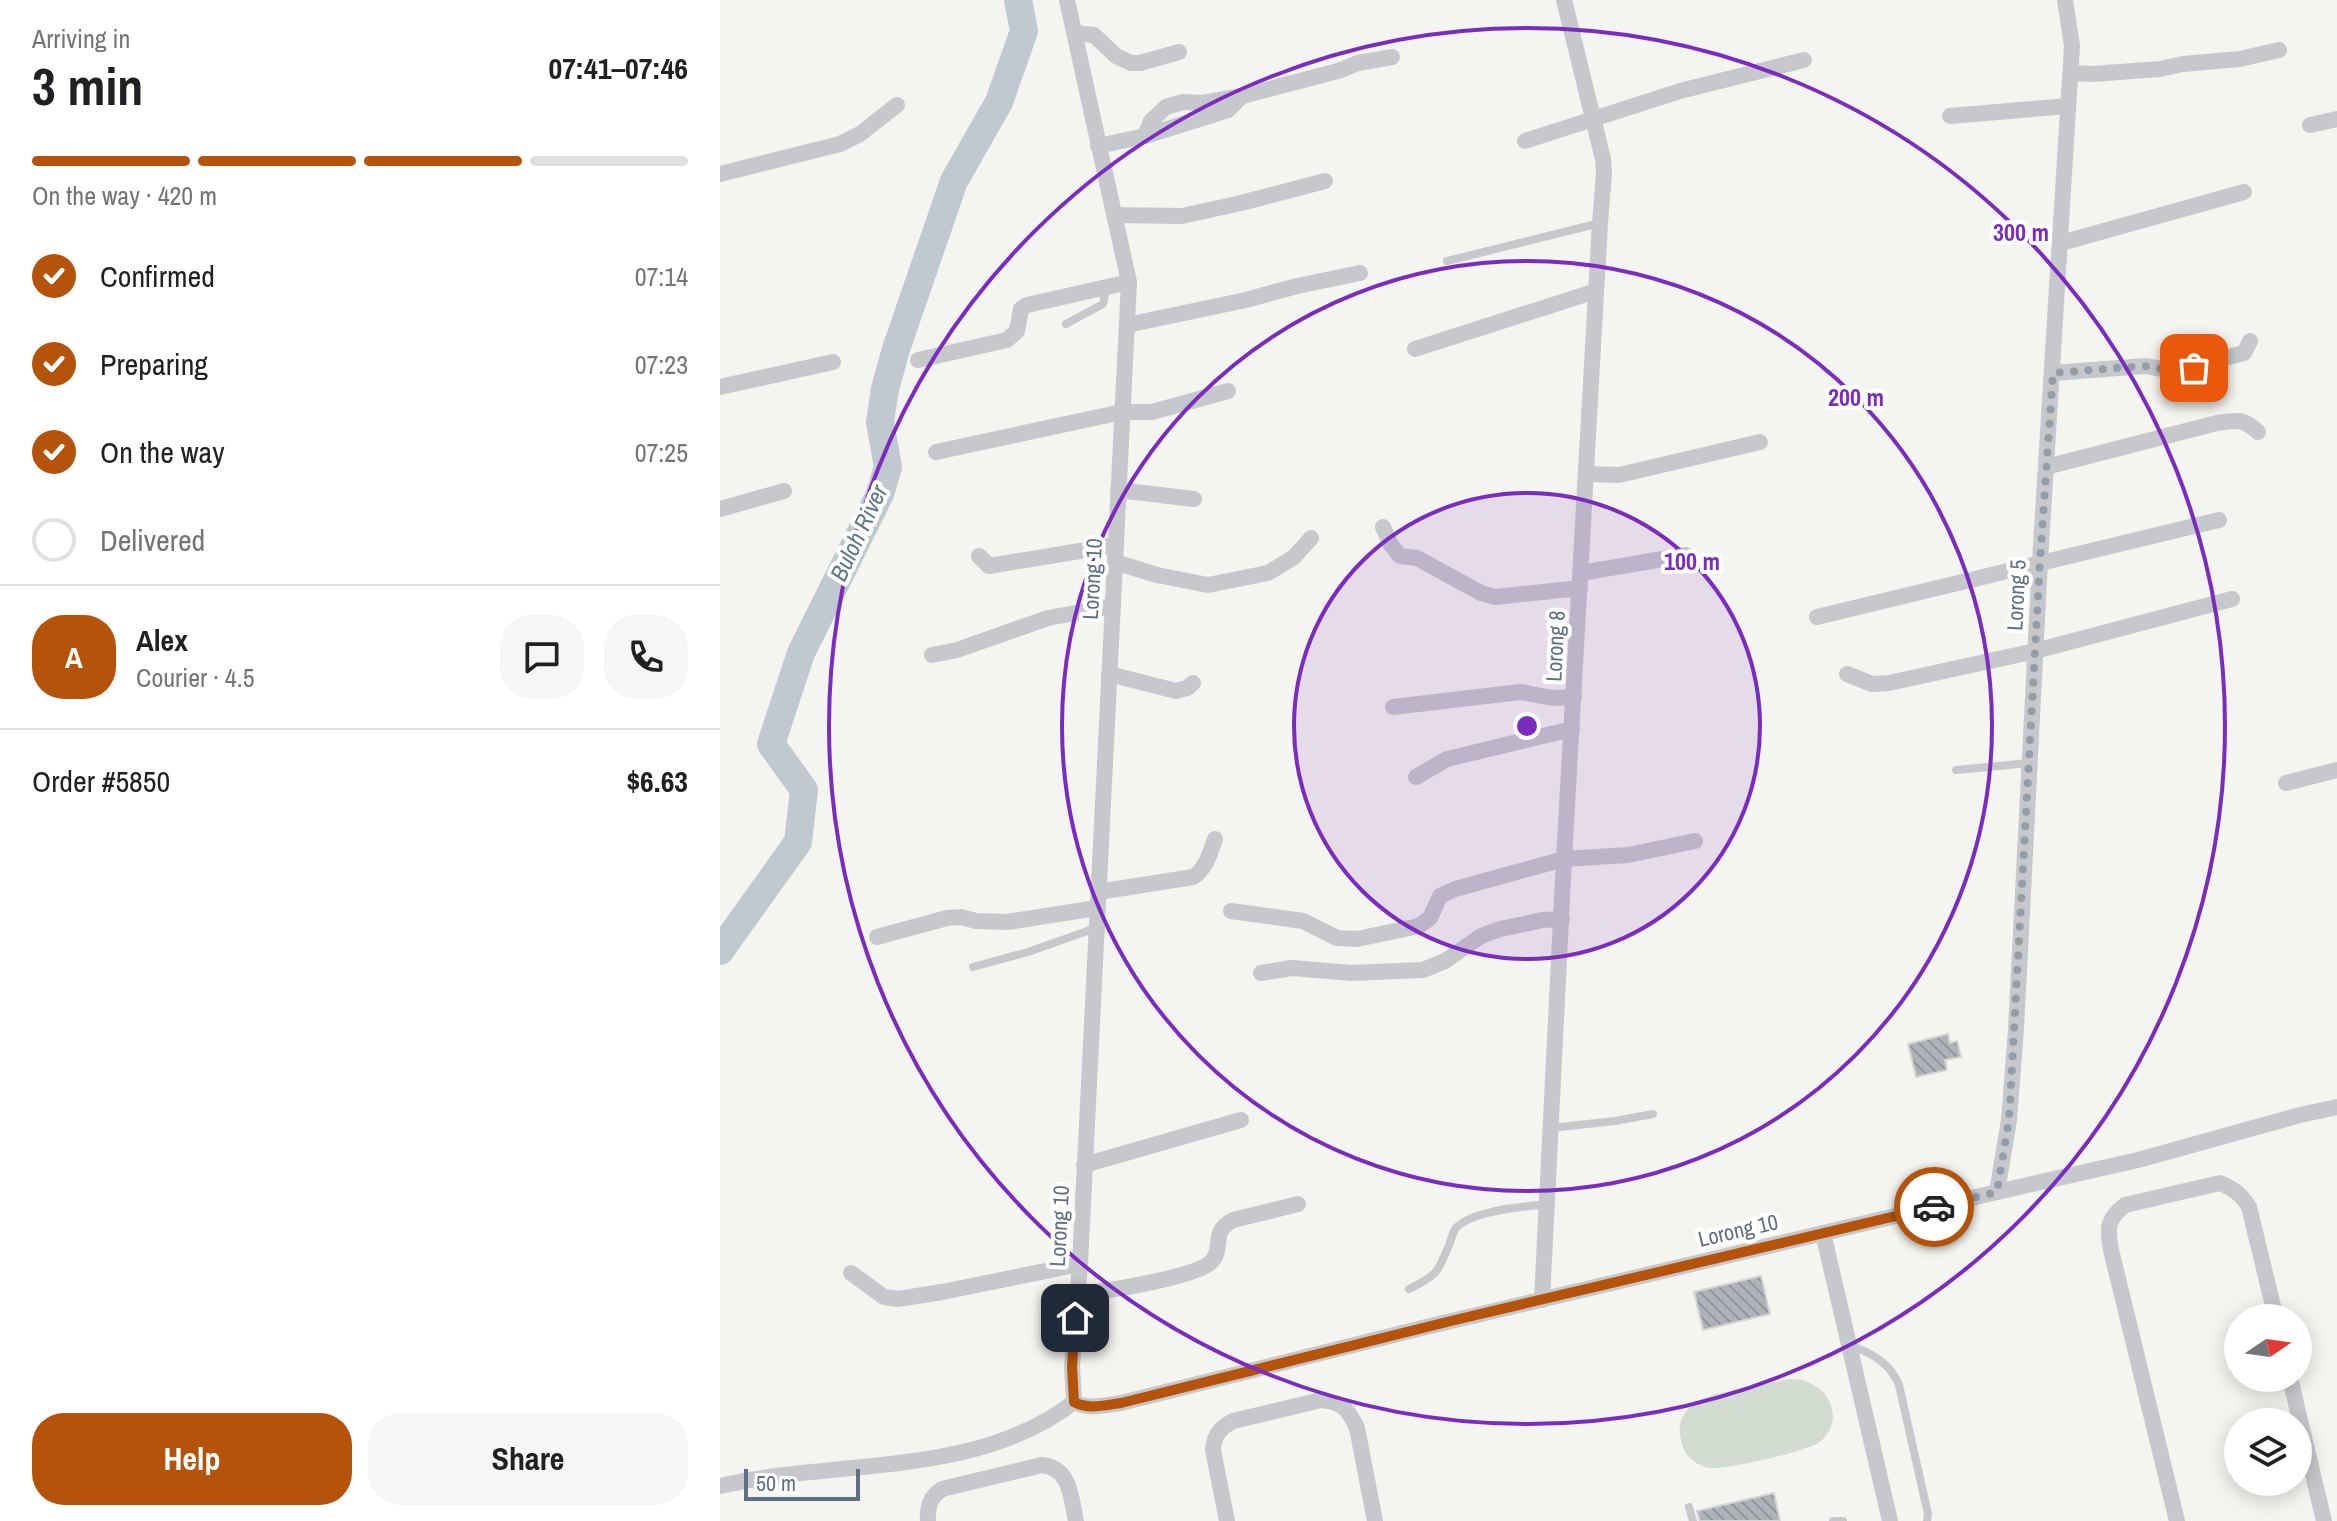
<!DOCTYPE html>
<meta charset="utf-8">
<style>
body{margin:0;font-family:"Archivo Narrow",sans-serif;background:#f6f6f6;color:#202124;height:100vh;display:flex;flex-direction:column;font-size:30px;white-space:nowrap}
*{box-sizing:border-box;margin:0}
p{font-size:26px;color:#757577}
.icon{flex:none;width:44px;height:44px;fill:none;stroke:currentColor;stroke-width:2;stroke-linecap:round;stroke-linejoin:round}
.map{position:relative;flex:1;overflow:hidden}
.side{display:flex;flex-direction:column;background:#fff;width:720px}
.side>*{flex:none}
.needle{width:52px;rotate:77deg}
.fabs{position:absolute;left:1504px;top:1304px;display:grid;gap:16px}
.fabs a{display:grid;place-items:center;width:88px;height:88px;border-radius:50%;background:#fff;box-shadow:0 4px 20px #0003;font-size:40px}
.scale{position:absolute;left:24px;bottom:20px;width:116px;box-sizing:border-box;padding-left:8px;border:4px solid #616f83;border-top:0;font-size:22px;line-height:28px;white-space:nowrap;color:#616f83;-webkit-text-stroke:6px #fff;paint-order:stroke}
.pin{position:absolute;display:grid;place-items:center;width:68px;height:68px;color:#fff;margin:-34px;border-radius:16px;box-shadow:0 4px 12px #0006}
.courier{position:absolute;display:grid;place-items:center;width:80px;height:80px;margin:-40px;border:6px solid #b45309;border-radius:50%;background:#fff;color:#222;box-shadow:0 2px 10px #0007}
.summary em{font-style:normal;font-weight:700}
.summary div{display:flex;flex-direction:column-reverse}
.summary{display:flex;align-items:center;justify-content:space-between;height:136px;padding:0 32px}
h1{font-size:52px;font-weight:700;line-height:60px}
.bar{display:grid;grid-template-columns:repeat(4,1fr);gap:12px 8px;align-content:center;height:96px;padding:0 32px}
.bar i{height:10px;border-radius:6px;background:#e0e0e0}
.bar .selected{background:#b45309}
.bar p{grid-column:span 4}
.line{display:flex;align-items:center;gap:20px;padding:0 32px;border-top:2px solid #e0e0e0}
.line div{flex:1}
.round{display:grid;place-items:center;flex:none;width:84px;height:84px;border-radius:32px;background:#f6f6f6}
ol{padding:0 32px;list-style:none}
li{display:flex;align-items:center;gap:24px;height:88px}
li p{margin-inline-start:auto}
li .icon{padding:8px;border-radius:50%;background:#b45309;color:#fff;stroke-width:4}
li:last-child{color:#757577}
li i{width:44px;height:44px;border:4px solid #e0e0e0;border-radius:50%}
.primary-button{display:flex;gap:16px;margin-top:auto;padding:16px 32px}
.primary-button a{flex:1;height:92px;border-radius:32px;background:#b45309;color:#fff;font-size:32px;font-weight:700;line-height:92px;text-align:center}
.primary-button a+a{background:#f6f6f6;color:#202124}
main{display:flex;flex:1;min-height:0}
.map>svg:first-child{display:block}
</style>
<main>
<section class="side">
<div class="summary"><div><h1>3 min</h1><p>Arriving in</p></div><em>07:41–07:46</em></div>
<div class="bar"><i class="selected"></i><i class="selected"></i><i class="selected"></i><i></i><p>On the way · 420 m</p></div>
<ol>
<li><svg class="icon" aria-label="check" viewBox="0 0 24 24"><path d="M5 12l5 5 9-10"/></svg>Confirmed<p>07:14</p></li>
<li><svg class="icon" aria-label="check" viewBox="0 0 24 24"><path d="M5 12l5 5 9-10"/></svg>Preparing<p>07:23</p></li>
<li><svg class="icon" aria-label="check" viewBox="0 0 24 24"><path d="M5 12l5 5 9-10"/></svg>On the way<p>07:25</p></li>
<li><i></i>Delivered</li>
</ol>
<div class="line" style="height:144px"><b class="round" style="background:#b45309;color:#fff">A</b><div><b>Alex</b><p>Courier · 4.5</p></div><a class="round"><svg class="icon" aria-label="chat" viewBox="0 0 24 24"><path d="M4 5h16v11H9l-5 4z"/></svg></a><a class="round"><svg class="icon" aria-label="phone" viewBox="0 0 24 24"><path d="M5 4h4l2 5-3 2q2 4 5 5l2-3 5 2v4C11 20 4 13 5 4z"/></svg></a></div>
<div class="line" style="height:104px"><div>Order #5850</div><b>$6.63</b></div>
<div class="primary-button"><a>Help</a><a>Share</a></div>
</section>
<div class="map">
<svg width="1617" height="1521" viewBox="0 0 1617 1521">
<defs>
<pattern id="building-back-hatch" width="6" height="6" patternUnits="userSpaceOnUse" patternTransform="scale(2)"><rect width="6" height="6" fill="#aeb3ba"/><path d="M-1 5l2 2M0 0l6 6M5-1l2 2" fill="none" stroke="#91969d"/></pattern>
</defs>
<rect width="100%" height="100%" fill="#f4f4f0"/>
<path fill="#d3dcd0" d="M1070,1379c35,-1 58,37 31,62 -11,10 -95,29 -112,27 -7,-1 -15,-6 -21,-12 -5,-6 -7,-14 -8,-22 -2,-12 5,-24 15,-31 15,-11 74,-19 95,-24z"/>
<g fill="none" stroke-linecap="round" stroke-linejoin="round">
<path stroke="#c1c9d0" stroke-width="28" d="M0,951l78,-109 6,-52 -33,-46 30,-91 79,-159 8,-27 -8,-45 5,-33 11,-40 58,-168 45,-79 25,-71 -6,-31"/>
</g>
<g fill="url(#building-back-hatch)" stroke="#d5d5d3" stroke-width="2">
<path d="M1228,1034l2,9 7,-2 4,16 -16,3 2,10 -31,7 -8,-33z"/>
<path d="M1041,1276l9,38 -67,16 -9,-38z"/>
<path d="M1054,1493l6,28h-80l-3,-10z"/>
</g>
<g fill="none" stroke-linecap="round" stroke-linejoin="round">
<g stroke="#c6c8cc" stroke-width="8">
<path d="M727,261l153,-38"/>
<path d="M346,324l37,-20 3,-15"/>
<path d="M1236,770l73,-7"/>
<path d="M253,967l55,-15 68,-24"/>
<path d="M831,1128l64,-7 38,-7"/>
<path d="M689,1289c27,-13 29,-16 40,-44 2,-5 4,-13 7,-17 16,-18 68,-21 90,-24"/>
<path d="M1129,1345c23,8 41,18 50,40l29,129 -1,7"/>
<path d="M969,1507l4,14"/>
<path d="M1113,1521h10"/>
</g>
<g stroke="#c6c8cc" stroke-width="16">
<path d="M347,0l62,282 -49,982 -8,103 2,35"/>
<path d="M354,33l20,2 22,21 15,7h9l39,-11"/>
<path d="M1351,73l21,1 68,-5 23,-5 57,-5 39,-9"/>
<path d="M1230,116l118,-10"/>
<path d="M1590,125l27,-6"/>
<path d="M425,136l6,-15 15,-14 17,-5 19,1 40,-7"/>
<path d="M805,141l155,-50 124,-31"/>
<path d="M378,146l47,-10 83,-26 14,-14 96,-25 20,-8 34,-6"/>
<path d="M0,174l120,-30 20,-10 37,-29"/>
<path d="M394,215l68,1 59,-13 84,-22"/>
<path d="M1341,243l183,-51"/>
<path d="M407,325l119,-25 51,-14 63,-13"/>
<path d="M695,349l181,-58"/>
<path d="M198,360l89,-20 10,-9 4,-22 6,-4 102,-23"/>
<path d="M1333,373l92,-7 30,5 69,-18 6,-12"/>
<path d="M0,387l113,-25"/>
<path d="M216,452l186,-40h30l76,-21"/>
<path d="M1326,467l171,-44c19,-3 27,-5 41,9"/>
<path d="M866,474l33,1 141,-33"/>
<path d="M398,490l76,9"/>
<path d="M0,509l64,-18"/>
<path d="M663,527l8,18 9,11 17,2 64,35 14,4 85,-9"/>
<path d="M259,556l10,10 127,-21"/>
<path d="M395,562l42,13 51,10 60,-12 26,-16 17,-19"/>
<path d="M861,573l105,-18"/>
<path d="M1097,617l402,-97"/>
<path d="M212,655l25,-5 91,-32 65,-12"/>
<path d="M389,674l67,17 11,-3 6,-5"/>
<path d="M1127,674l25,10 17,-1 146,-32 197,-52"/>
<path d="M673,707l127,-15c22,3 31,9 54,4"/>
<path d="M696,777l31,-18 125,-30"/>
<path d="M1566,783l51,-13"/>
<path d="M378,892l95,-15c13,-8 17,-24 22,-38"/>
<path d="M511,911l72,10 34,17 20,1 62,-13 11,-8 10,-22 15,-7 109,-30 64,-4 67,-14"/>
<path d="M157,937l70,-19 14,-1 15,4 31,1 90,-14"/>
<path d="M541,973l31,-5 59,5 72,-3 22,-9 36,-25 19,-7 43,-9 19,-1"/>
<path d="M364,1165l157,-45"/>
<path d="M1277,1192l12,-72 7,-91 24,-468 32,-515 -7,-46"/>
<path d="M1103,1233l67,288"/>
<path d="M131,1273l33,24 14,2 44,-7 138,-28"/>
<path d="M357,1293c24,0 119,-16 134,-31 14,-14 -2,-29 22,-42l65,-16"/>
<path d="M822,1300l22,-441 36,-636 4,-49 -1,-15 -39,-159"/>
<path d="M1570,1378l34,143"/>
<path d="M354,1402c15,8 31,3 47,1l305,-76 571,-135 141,-32 162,-45 37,-8"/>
<path d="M0,1486c115,-27 257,-8 354,-84"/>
<path d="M208,1521c-1,-14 2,-24 14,-32l100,-24c29,3 29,33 34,56"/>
<path d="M507,1521l-14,-71c1,-15 7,-22 20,-29l88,-21c22,2 27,9 36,28l18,93"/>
<path d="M1457,1521l-66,-271c-4,-22 -4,-31 14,-45l95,-22c14,6 21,11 29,24l27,111"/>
</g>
</g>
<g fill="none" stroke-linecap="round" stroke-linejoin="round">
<path stroke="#949ea9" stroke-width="8" stroke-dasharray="0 14.4" d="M1214,1207l63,-15 12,-72 31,-559 13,-188 92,-7 30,5 19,-3"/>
<path stroke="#b45309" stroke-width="10" d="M355,1318l-3,49 2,35c15,8 31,3 47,1l334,-83 479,-113"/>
</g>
<circle cx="807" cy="726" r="233" fill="#7b2cbf" fill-opacity=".12"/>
<g fill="none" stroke="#7b2cbf" stroke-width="4">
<circle cx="807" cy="726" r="233"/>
<circle cx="807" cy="726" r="465"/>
<circle cx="807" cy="726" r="698"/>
</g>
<g text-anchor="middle" stroke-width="8" stroke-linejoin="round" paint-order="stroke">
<g font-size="22" fill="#616f83" stroke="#fff">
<text transform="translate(372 579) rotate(-87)" y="8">Lorong 10</text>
<text transform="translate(1296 595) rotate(-87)" y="8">Lorong 5</text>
<text transform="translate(835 646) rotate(-87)" y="8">Lorong 8</text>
<text transform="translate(339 1226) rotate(-87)" y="8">Lorong 10</text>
<text transform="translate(1018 1230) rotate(-13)" y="8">Lorong 10</text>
</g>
<g font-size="24" font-style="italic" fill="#617887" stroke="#fff">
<text transform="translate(139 533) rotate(-65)" y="8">Buloh River</text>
</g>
</g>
<circle cx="807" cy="726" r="12" fill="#7b2cbf" stroke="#fff" stroke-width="4"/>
<g font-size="24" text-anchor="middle" font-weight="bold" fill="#7b2cbf" stroke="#fff" stroke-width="8" stroke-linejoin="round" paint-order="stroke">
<text x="1301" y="241">300 m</text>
<text x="1136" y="406">200 m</text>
<text x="972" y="570">100 m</text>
</g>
</svg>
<div class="fabs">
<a><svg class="needle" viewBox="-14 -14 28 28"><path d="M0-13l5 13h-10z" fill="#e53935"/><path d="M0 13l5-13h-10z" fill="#757577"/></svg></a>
<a><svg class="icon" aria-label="layers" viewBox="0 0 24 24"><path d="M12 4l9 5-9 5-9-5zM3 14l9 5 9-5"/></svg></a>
</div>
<div class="scale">50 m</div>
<div class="pin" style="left:1474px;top:368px;background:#ea580c"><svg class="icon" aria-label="bag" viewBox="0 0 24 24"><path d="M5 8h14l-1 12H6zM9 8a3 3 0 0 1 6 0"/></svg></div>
<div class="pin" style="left:355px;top:1318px;background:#1f2937"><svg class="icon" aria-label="home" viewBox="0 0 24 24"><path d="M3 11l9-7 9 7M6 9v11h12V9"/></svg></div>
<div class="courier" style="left:1214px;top:1207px"><svg class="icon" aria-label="car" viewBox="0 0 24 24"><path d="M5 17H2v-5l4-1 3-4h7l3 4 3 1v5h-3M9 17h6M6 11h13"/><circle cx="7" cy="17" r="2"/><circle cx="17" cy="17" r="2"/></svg></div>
</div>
</main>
